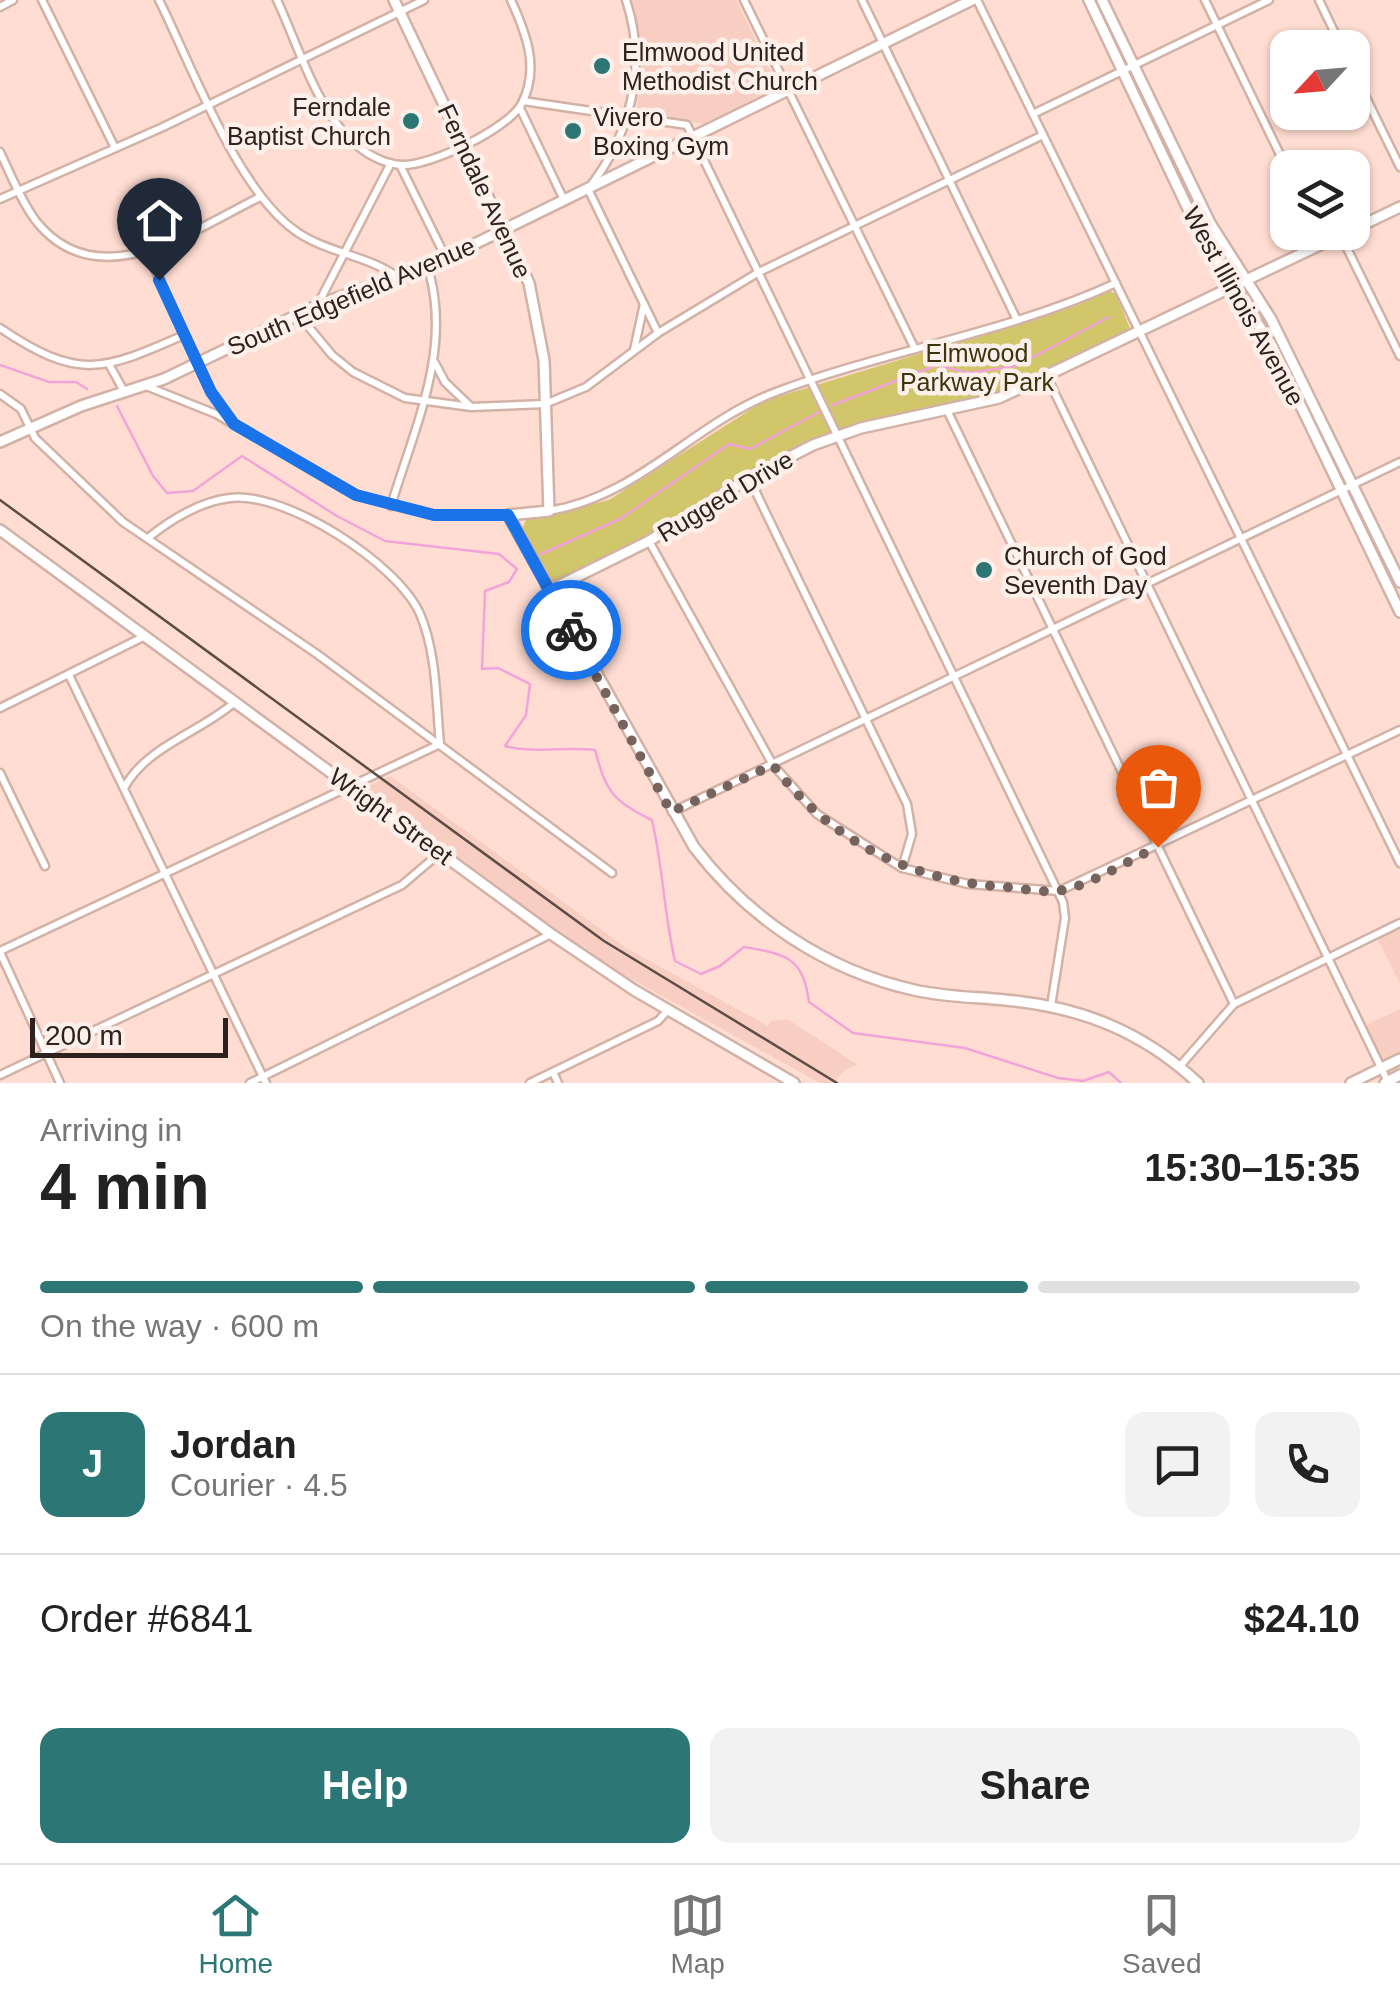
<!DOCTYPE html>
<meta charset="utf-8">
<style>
body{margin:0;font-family:Helvetica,sans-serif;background:#f2f2f2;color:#222;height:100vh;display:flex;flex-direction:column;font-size:38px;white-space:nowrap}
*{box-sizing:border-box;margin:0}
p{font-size:32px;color:#767676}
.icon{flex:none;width:55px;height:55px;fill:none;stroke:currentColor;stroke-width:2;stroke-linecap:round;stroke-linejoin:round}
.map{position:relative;height:1083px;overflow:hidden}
.drawer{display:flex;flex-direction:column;background:#fff;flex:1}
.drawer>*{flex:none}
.needle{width:65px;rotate:244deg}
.tools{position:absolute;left:1270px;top:30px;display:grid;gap:20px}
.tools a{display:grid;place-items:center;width:100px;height:100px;border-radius:20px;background:#fff;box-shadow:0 2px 8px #0004;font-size:50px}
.scale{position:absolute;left:30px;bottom:25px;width:198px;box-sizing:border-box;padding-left:10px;border:5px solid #2e221e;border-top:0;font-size:28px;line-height:35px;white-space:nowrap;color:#2e221e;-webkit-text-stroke:8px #fdf0eb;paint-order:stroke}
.pin{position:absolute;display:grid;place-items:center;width:85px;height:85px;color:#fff;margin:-102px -42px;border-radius:50% 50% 50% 0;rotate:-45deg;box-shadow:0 0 10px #0007}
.pin .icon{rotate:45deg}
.courier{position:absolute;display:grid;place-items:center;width:100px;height:100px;margin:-50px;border:8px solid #1a73e8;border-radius:50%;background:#fff;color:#222;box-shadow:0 2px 12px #0007}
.summary em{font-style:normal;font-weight:800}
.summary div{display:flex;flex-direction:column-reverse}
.summary{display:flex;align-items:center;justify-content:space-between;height:170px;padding:0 40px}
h1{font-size:65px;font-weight:800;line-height:75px}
.bar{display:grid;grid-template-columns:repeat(4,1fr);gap:15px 10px;align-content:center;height:120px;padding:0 40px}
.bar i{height:12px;border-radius:8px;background:#e0e0e0}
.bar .current{background:#2c7675}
.bar p{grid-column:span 4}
.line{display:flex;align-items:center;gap:25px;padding:0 40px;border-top:2px solid #e0e0e0}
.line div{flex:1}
.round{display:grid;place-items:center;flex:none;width:105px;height:105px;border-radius:20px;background:#f2f2f2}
.primary-button{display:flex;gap:20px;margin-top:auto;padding:20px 40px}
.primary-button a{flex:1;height:115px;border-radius:20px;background:#2c7675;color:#fff;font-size:40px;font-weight:800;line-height:115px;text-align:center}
.primary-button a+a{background:#f2f2f2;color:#222}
.tab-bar{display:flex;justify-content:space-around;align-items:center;height:140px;border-top:2px solid #e0e0e0;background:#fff;font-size:28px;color:#767676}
.tab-bar a{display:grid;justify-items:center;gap:5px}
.tab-bar .current{color:#2c7675}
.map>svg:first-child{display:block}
</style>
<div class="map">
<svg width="1400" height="1083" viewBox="0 0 1400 1083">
<rect width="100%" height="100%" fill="#ffddd2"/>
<g fill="#f7cec1">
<path d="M631,0h105l42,87 -75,37 -66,-14 4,-66z"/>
<path d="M390,776l238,173 140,77 3,-5 16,-2 71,46 -12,4 -13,14h-13l-216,-119 -241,-176z"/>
<path d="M1400,927v57l-23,-46z"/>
<path d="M1400,1009v47l-16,5 -18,-36z"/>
</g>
<path fill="#d2c66b" d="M1110,291l6,3 15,37 -134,63 -144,32 -59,24 -169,100 -68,32 -6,-2 -29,-51 4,-9 83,-20 155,-99 309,-94z"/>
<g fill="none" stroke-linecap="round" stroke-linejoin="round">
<g stroke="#f2a4da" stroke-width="2.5">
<path d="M0,365l49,17h27l11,7"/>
<path d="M833,405l104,-40 31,8 48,-7 93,-49"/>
<path d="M117,406l36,70 14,17 26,-2 49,-35 95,60 48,25 114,13 18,15 -8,13 -24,9 -3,78 16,-1 32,16 -4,31 -21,31c31,8 58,0 90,4 11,41 17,51 57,70 11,47 12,94 23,141l26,13 19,-8 24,-19c42,7 59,10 65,55l44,31 112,15 93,30 25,3 26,-9 12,11"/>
<path d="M541,554l79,-35 109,-75 21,5 69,-37"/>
</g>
<g stroke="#d2b2a7" stroke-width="11">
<g id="street">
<path d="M42,0l73,148"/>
<path d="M159,0c33,66 78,191 138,232 31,21 69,23 99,44"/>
<path d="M277,0c21,45 39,108 76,142 13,12 31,22 48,23 28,2 109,-37 121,-62 18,-35 4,-70 -11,-103"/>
<path d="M626,0c22,66 5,135 -38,189l70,144"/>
<path d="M744,0l170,347"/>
<path d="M862,0l155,320"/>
<path d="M977,0l423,863"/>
<path d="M1205,0l83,171"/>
<path d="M1319,0l23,48"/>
<path d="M0,7l13,-7"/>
<path d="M1352,69l48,98"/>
<path d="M523,101l164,24 376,777 2,16 -14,88"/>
<path d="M520,108l44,92"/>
<path d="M1033,114l236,-114"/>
<path d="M0,152c11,23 21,49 36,69 62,78 157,9 224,-24"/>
<path d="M400,165l46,93"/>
<path d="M0,199l163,-72 261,-127"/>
<path d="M1341,236l59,120"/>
<path d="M147,252l64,140 19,28"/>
<path d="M318,304l73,-141"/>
<path d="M298,314l34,41 21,17 52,26 66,9 74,-3 41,-17 72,-54 101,-61 284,-137"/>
<path d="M0,328c79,53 102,43 184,7"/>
<path d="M634,350l10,-46"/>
<path d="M435,363l10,19 25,24"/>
<path d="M110,366l15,27"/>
<path d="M1047,377l341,705"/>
<path d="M146,386l70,28 139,81 79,20h74"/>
<path d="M0,394l21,15 14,29 88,84 194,132 295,219"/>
<path d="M947,410l287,594"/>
<path d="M749,478l158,326 5,30 -10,34"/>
<path d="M391,506c23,-78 63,-159 36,-241"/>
<path d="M549,511c91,-15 144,-88 227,-119 111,-42 232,-59 340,-109"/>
<path d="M649,541l124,224 44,49 85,54 66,16 91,7 341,-161"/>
<path d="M69,675l197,408"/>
<path d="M0,708l145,-72"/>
<path d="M0,773l45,93"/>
<path d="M124,788c23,-42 75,-55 111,-86"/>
<path d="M672,812l728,-350"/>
<path d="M0,951l440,-207c-4,-41 -3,-91 -20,-130 -22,-50 -134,-123 -190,-116 -29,3 -60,22 -82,40"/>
<path d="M0,952l60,131"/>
<path d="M1180,1066l54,-62 166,-81"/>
<path d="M553,1072l5,11"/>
<path d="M0,1075l402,-190 39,-33"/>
<path d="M250,1083l301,-149"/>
<path d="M530,1083l128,-62 11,-12"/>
</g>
</g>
<g stroke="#d2b2a7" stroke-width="14">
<g id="secondary">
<path d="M394,0l135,283 15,77 5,151 -41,4 186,332c54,71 131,123 220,143 30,7 61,7 91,10 76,7 137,31 193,83"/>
<path d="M1089,0l111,234 72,112 128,266"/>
<path d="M1102,0l108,223 61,96 129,263"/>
<path d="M1352,230l48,-23"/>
<path d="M0,442l81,-36 83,-27 154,-74 128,-47 526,-258"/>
<path d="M0,530l551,404 83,56 160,93"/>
<path d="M550,590l99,-49 100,-63 64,-33 48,-17 138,-30 348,-166"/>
<path d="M1351,1083l49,-24"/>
<path d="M1385,1083l15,-8"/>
</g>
</g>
<use href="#street" stroke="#fff" stroke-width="6"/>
<use href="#secondary" stroke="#fff" stroke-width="9"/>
<path stroke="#5e4d47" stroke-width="2.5" d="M0,500l604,441 233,142"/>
</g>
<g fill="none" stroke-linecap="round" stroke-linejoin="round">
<path stroke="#77635d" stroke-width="10" stroke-dasharray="0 18" d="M571,630l100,182 102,-47c58,77 136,115 231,122 17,1 38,6 54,4 33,-5 70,-31 100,-44"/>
<path stroke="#1a73e8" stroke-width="12" d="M159,280l52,112 23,32 122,71 78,20h74l63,115"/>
</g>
<g fill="#2c7675" stroke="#fdf0eb" stroke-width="4">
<circle cx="602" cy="66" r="10"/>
<circle cx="411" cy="121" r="10"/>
<circle cx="573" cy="131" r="10"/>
<circle cx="984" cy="570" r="10"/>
</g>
<g text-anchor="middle" stroke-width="9" stroke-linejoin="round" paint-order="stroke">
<g font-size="25" fill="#2e221e" stroke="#fdf0eb" text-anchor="start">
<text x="622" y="61">Elmwood United<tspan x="622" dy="29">Methodist Church</tspan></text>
<text x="391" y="116" text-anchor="end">Ferndale<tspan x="391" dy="29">Baptist Church</tspan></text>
<text x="593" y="126">Vivero<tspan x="593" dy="29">Boxing Gym</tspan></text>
<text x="1004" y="565">Church of God<tspan x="1004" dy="29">Seventh Day</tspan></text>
</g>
<g font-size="25" fill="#2e221e" stroke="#fdf0eb">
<text transform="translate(485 191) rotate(65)" y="9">Ferndale Avenue</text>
<text transform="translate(351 296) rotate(-23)" y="9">South Edgefield Avenue</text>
<text transform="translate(1244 306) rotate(61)" y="9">West Illinois Avenue</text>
<text transform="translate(725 496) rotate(-31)" y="9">Rugged Drive</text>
<text transform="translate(391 816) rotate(36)" y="9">Wright Street</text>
</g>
<g font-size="25" fill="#3b350d" stroke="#fdf0eb">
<text x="977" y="362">Elmwood<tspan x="977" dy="29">Parkway Park</tspan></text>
</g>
</g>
</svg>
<div class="tools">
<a><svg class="needle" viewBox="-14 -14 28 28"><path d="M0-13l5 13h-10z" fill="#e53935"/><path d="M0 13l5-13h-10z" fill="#767676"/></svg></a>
<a><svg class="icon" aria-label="layers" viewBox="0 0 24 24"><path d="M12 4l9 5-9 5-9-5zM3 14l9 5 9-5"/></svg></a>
</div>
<div class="scale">200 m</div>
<div class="pin" style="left:1158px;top:847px;background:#ea580c"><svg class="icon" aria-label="bag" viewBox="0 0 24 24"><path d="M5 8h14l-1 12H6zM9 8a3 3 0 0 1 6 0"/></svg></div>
<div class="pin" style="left:159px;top:280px;background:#1f2937"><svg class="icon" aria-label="home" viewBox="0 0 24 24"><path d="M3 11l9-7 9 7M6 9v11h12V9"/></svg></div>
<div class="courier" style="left:571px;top:630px"><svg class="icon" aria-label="bike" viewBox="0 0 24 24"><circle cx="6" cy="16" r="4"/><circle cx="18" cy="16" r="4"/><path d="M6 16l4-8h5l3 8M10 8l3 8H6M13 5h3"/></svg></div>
</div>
<section class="drawer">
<div class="summary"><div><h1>4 min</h1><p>Arriving in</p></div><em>15:30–15:35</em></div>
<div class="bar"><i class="current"></i><i class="current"></i><i class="current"></i><i></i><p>On the way · 600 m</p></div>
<div class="line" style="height:180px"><b class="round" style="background:#2c7675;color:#fff">J</b><div><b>Jordan</b><p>Courier · 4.5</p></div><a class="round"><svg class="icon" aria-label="chat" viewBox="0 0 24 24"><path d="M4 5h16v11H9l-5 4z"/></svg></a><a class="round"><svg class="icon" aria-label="phone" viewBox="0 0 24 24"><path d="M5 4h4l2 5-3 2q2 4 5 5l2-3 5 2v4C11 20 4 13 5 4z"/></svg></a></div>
<div class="line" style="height:130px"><div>Order #6841</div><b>$24.10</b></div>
<div class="primary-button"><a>Help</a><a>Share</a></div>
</section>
<nav class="tab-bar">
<a class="current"><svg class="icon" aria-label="home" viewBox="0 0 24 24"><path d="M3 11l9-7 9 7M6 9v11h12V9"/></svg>Home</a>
<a><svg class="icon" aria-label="map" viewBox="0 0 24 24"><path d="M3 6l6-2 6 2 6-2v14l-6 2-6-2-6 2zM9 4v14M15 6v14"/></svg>Map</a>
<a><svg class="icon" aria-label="saved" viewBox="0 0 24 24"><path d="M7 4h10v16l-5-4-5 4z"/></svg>Saved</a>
</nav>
